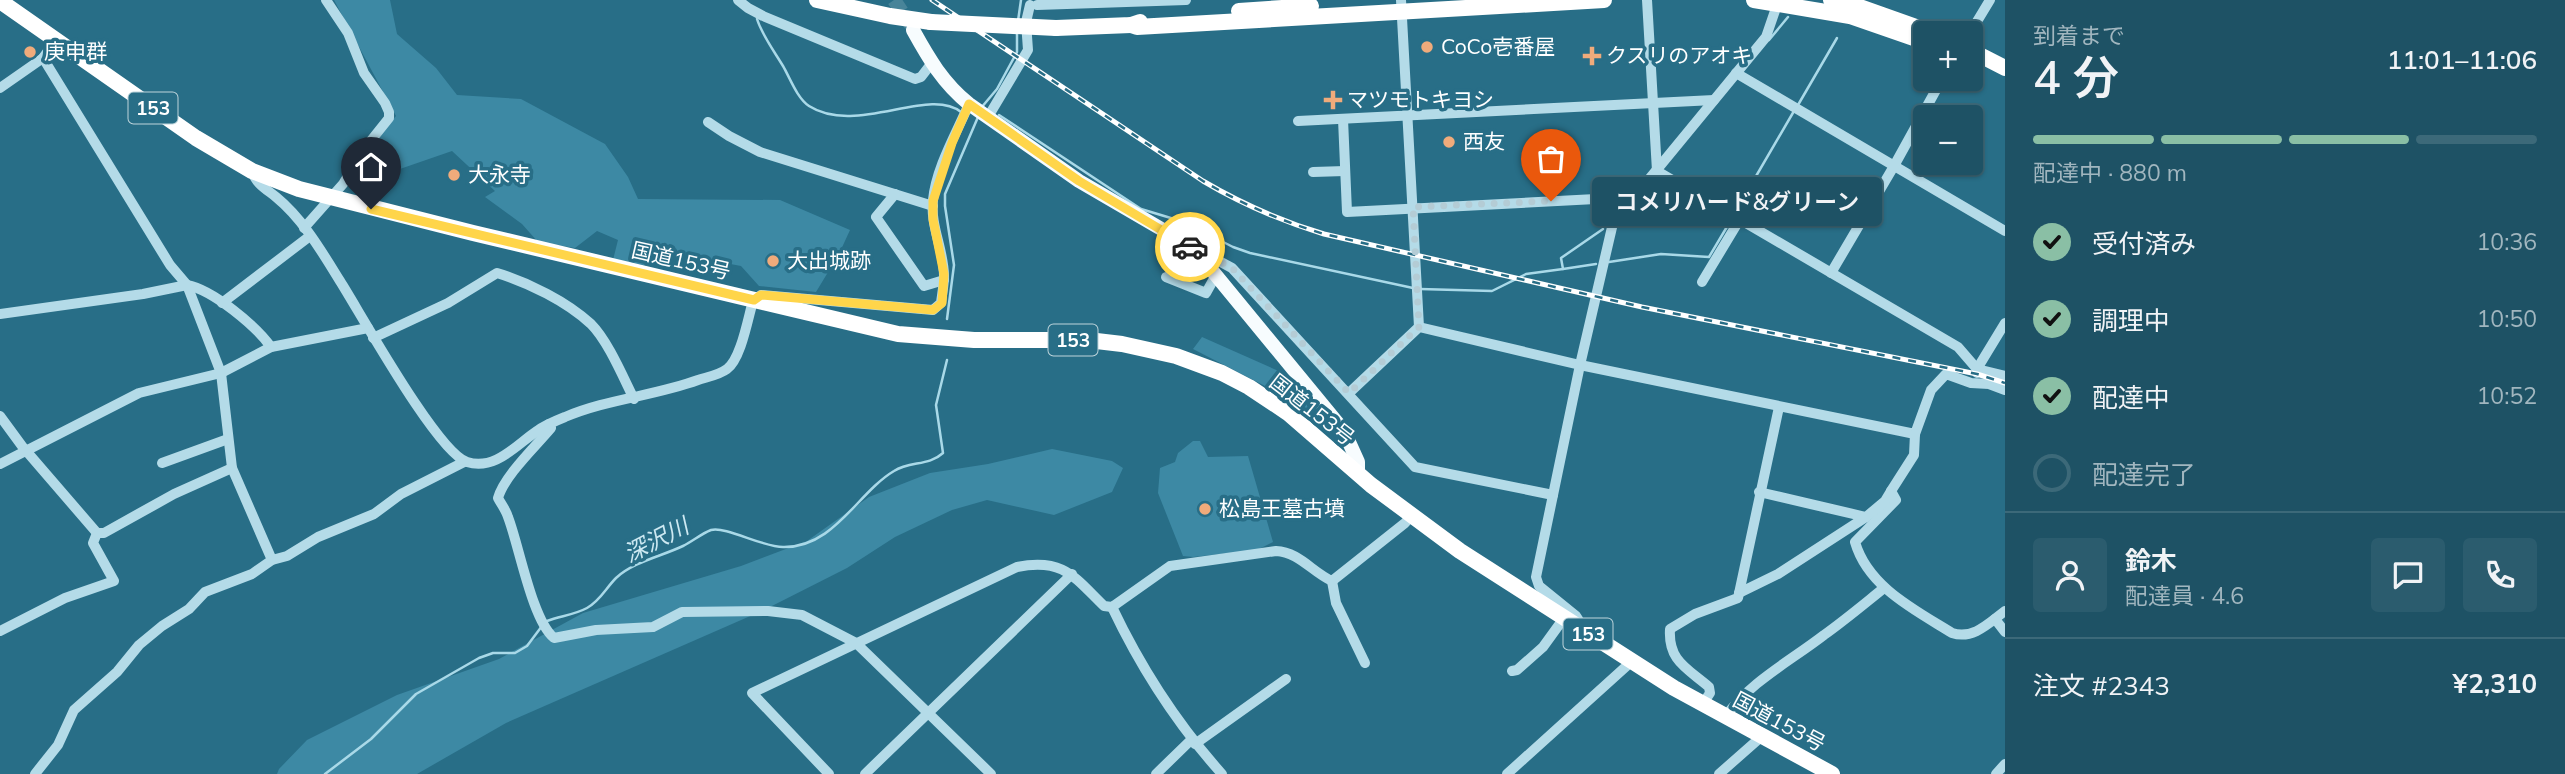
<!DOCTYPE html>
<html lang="ja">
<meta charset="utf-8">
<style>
body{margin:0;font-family:Mulish,"Noto Sans JP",sans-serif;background:#2b5c6e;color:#f1f3f6;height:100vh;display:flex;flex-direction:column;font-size:26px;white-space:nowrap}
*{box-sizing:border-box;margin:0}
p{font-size:23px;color:#a1b6bf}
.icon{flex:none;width:38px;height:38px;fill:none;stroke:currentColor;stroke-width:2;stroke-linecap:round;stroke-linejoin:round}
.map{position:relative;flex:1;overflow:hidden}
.sheet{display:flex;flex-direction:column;background:#1e5265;width:560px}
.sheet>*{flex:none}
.buttons{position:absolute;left:1913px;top:21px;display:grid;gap:14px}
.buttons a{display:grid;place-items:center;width:70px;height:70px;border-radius:7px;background:#1e5265;box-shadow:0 2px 5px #0004,0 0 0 2px #3c6979;font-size:35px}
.pin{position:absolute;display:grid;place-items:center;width:60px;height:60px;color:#fff;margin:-72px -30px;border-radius:50% 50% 50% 0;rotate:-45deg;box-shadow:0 0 7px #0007}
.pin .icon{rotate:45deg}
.courier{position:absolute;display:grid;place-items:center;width:70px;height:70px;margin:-35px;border:5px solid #ffd54a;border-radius:50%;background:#fff;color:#222;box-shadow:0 2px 9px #0007}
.bubble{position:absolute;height:49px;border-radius:7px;background:#1e5265;box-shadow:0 2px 5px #0004,0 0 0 2px #3c6979;font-size:23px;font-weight:600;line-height:49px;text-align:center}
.overview em{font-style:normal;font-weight:600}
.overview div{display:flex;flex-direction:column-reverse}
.overview{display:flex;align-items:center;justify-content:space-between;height:119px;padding:0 28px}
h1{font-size:46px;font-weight:600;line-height:52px}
.bar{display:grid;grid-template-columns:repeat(4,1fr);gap:10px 7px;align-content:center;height:84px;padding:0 28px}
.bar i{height:9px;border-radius:5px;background:#3c6979}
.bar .current{background:#8abfa5}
.bar p{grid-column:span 4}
.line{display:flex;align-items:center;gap:18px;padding:0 28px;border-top:2px solid #3c6979}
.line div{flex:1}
.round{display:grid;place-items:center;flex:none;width:74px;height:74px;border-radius:7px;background:#2b5c6e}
ol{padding:0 28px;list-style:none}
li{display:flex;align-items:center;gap:21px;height:77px}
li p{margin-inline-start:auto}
li .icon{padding:7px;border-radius:50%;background:#8abfa5;color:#111;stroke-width:4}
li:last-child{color:#a1b6bf}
li i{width:38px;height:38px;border:4px solid #3c6979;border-radius:50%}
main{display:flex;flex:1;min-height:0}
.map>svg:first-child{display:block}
</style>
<main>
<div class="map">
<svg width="2005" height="774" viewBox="0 0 2005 774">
<rect width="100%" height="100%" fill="#286e87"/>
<g fill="#3d89a4">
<path d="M334,0h56l7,34 39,34 21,27 64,4 84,45 23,33 10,22 142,1 70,30 -11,24 -23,38 -57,-6 -18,-20 -21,-4h-12l-45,-12 -14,16 -36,-6 5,-20 -21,-9 -22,17 -37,-6 -16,-18 -37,-27 10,-6 -43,-40 -55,19 -28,-16 5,-13 22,-25z"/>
<path d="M1202,337l81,36 32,32 -8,12 -42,-31 -72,-37z"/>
<path d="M1193,441h7l8,16 40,-1 25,86 -16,8 -64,7 -10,-1 -25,-63 2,-25 15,-6 3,-9z"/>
<path d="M1052,449l60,12 11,7 -11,24 -58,23 -67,-15 -35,10 -57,27 -48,31 -83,42 -258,113 -89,51h-140l2,-5 28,-29 90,-45 102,-36 84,-46 158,-47 66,-25 62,-44 61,-24 58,-9z"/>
</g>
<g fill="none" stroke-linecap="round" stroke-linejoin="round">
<g stroke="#a9d9e8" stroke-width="2.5">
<path d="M757,19c5,16 17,32 26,47 7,12 14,32 26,40 47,30 120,-20 152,6"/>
<path d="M1018,21l3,-21"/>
<path d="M1769,40l19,-23"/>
<path d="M1798,105l39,-67"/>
<path d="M981,108l16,-19 20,-37v-21"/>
<path d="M999,115l142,94 43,13 49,25 17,6 163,35"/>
<path d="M1734,214l60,-103"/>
<path d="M1609,262l52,-8 48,3 22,-37"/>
<path d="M1563,269l33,-5"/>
<path d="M1420,289l72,2 34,-17 37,-5 -2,-11 42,-29"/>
<path d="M947,319l7,-54 -9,-59v-12l33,-77"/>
<path d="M547,621c13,-5 27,-6 40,-13 13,-7 19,-20 29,-30 17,-16 46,-22 67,-32 10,-5 18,-12 28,-16 15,-4 51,17 72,17 51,1 74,-54 111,-76 16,-10 35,-5 49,-18l-7,-48 11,-45"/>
<path d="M325,774l46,-35 45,-45 63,-36 14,-5h22l12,-7 15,-20"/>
</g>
<path stroke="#488499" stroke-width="14" stroke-dasharray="14 7" stroke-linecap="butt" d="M894,0l17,25"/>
<g stroke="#b4dbe8" stroke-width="10">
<path d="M738,0l10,8 15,8 152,63 6,-2 10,-13"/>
<path d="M1401,0l18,327"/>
<path d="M1647,0l10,171 301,176 19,22 28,7"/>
<path d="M1037,5l149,-5"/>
<path d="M1970,33l20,-33"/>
<path d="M43,58l127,207 17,20 34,88 11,95 40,92"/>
<path d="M1736,73l269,158"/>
<path d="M0,88l43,-30 13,-18"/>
<path d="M988,117l40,-67 -2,-28 4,-17"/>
<path d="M1343,119l4,93 287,-15"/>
<path d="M1298,121l416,-21"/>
<path d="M708,122l21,14 31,16 173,54"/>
<path d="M252,171c4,13 14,18 24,26 27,22 46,55 64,84 21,33 97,171 127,181 28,9 49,-17 70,-31 8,-6 18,-10 28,-14 42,-18 89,-21 133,-37 9,-3 21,-5 29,-11 14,-10 21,-51 26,-68l8,-6 172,15 8,-7c1,-9 3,-18 3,-27 0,-26 -14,-50 -11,-76 3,-32 23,-66 36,-96"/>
<path d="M1313,172l32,-1"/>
<path d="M895,194l-19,23 48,69 20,-6"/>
<path d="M304,228l39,-44 22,-36 24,-30v-6l-4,-9 -21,-30 -16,-40 -22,-33"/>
<path d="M1202,257l17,4 13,7 183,199 138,28"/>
<path d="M1831,273l63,-107 48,-87"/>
<path d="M1166,277l40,16 10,-18"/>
<path d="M1702,282l38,-63"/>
<path d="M222,303l88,-67"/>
<path d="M0,314l143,-20 44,-9c26,5 69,41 84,62"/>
<path d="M373,338l75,-35 49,-30c32,10 69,28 94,51 17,17 32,53 43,75"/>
<path d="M1977,373v-4l28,-46"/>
<path d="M1349,393l70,-66 161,38 335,69 16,-44 15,-16 25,9 18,1 16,6"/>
<path d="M0,416l22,30 75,87"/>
<path d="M549,424l2,4c-15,18 -47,48 -53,70 3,6 8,12 10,19 11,28 24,103 46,121l42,-8 57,-3 29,-15 86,-1 34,4 54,28 135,131"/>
<path d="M1915,434l-1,21 -23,36 5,9 -41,42c13,45 60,68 97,91 21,7 37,-10 53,-22"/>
<path d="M162,463l66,-24"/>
<path d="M0,464l139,-71 82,-20 50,-26 97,-19"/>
<path d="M1759,492l107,25 19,-16 6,-10"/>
<path d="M97,533h7l70,-39 58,-26"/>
<path d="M1332,581l4,22 29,60"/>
<path d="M1739,593l39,-19 88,-57"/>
<path d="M1112,607c29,61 65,117 110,167"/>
<path d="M1995,619l10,13"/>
<path d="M1575,626l3,-7 -2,-3 -37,-30 -3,-9 44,-212 33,-142 153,-186 12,-35"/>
<path d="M0,631l65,-33 49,-17 -21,-38 4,-10"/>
<path d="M1512,671l5,-1 26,-23 21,-29"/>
<path d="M1702,705l8,-12 -1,-6c-22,-19 -41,-26 -39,-58l25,-15 43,-16 41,-191"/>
<path d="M1725,717c26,-36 64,-55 99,-82 21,-15 40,-31 60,-47"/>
<path d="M1195,744l91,-65"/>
<path d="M35,774l23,-29 16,-35 43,-38 22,-27 23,-19 27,-17 16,-17 47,-18 20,-14 15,-4 31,-19 56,-23 27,-20 63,-32"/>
<path d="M829,774l-77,-81 265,-126c47,-9 57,10 87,39l8,1 58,-41 106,-15c23,1 36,21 56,30l73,-58 6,-7"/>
<path d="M865,774l207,-200"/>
<path d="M1156,774l35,-34"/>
<path d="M1507,774l124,-112"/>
<path d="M1719,774l42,-37"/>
<path d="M1996,774l9,-10"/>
</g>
<path stroke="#f7fcfe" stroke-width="14" d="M913,30c16,29 30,53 56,74l110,77 103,60 14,10 148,180 14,31v12"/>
<g stroke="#fff" stroke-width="16">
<path d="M817,0l73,16 41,6"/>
<path d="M1754,0l96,16 75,26"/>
<path d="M1831,0l23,5 79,28"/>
<path d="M0,1l196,137 56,33 47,18 174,44 425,101 76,6h114l34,4 54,12 46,17 27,14 39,26 83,72 89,66 214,137 158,86"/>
<path d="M1239,11l72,-5"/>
<path d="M1131,25l6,2 467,-27"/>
<path d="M1056,28l75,-3 9,-3"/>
<path d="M1970,50l35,18"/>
</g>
<g stroke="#fff" stroke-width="5">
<path id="rail" d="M932,0l271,181c39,23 78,40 121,53l318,73 335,67 28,9"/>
</g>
<use href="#rail" stroke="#286e87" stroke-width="2.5" stroke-dasharray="8" stroke-linecap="butt"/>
<path stroke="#fff" stroke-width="16" d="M931,22l125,6"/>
</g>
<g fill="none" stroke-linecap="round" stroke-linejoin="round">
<path stroke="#b4ccd5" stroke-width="7" stroke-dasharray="0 12.6" d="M1190,247l12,10 17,4 13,7 117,125 70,-66 -6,-120 138,-6"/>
<path stroke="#ffd54a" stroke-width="9" d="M371,209l383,91 7,-5 172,15 9,-7 2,-29 -11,-55v-18l19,-58 17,-39 110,77 111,66"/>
</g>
<g fill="#f0ab7b" stroke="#286e87" stroke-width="2.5">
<circle cx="1427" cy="47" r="7"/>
<circle cx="30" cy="52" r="7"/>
<path d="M1588.5 45.5h7v7h7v7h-7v7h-7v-7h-7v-7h7z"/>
<path d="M1329.5 89.5h7v7h7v7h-7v7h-7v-7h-7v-7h7z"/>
<circle cx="1449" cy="142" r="7"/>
<circle cx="454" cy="175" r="7"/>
<circle cx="773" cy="261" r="7"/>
<circle cx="1205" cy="509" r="7"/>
</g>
<g text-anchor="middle" stroke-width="7" stroke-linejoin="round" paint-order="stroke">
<g fill="#286e87" stroke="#bed4db" stroke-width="2">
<rect x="128.5" y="92.5" width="49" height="31" rx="5"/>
<rect x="1048.5" y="324.5" width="49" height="31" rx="5"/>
<rect x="1563.5" y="618.5" width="49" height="31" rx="5"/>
</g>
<g font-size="19" font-weight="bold" fill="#fff">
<text x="153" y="115">153</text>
<text x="1073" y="347">153</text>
<text x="1588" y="641">153</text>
</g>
<g font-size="21" fill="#fff" stroke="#286e87" text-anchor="start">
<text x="1441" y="54">CoCo壱番屋</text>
<text x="44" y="59">庚申群</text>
<text x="1606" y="63">クスリのアオキ</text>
<text x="1347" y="107">マツモトキヨシ</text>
<text x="1463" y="149">西友</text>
<text x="468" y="182">大永寺</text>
<text x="787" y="268">大出城跡</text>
<text x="1219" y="516">松島王墓古墳</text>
</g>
<g font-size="21" fill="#fff" stroke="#286e87">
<text transform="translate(681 261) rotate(13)" y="7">国道153号</text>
<text transform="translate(1312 410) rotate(38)" y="7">国道153号</text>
<text transform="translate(1779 722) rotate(28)" y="7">国道153号</text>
</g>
<g font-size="23" font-style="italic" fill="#cde9f2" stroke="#286e87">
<text transform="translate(656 540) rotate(-27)" y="8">深沢川</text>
</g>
</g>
</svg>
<div class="buttons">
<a>+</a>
<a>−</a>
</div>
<div class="pin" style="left:1551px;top:201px;background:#ea580c"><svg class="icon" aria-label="bag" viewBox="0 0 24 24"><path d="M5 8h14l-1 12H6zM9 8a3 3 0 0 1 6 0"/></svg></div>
<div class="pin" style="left:371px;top:209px;background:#1f2937"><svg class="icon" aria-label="home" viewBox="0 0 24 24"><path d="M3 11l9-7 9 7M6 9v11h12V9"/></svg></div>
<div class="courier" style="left:1190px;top:247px"><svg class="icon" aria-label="car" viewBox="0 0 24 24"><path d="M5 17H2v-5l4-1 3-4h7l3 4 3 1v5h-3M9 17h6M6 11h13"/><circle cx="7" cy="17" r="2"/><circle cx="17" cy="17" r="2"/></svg></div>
<div class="bubble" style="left:1592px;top:177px;width:290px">コメリハード&amp;グリーン</div>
</div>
<section class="sheet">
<div class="overview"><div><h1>4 分</h1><p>到着まで</p></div><em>11:01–11:06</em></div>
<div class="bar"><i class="current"></i><i class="current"></i><i class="current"></i><i></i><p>配達中 · 880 m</p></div>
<ol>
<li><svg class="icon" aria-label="check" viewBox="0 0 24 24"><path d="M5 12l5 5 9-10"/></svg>受付済み<p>10:36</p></li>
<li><svg class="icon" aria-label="check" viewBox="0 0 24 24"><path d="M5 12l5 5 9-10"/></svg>調理中<p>10:50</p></li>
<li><svg class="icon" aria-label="check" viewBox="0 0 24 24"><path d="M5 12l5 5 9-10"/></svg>配達中<p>10:52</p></li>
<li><i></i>配達完了</li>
</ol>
<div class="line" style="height:126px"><a class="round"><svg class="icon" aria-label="person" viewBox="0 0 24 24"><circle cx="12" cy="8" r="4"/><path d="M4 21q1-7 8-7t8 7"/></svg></a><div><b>鈴木</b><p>配達員 · 4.6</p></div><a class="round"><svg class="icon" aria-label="chat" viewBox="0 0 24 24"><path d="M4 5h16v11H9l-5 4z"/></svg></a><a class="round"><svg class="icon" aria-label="phone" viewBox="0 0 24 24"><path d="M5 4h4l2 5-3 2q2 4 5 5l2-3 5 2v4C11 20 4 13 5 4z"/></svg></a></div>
<div class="line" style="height:91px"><div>注文 #2343</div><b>¥2,310</b></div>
</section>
</main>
